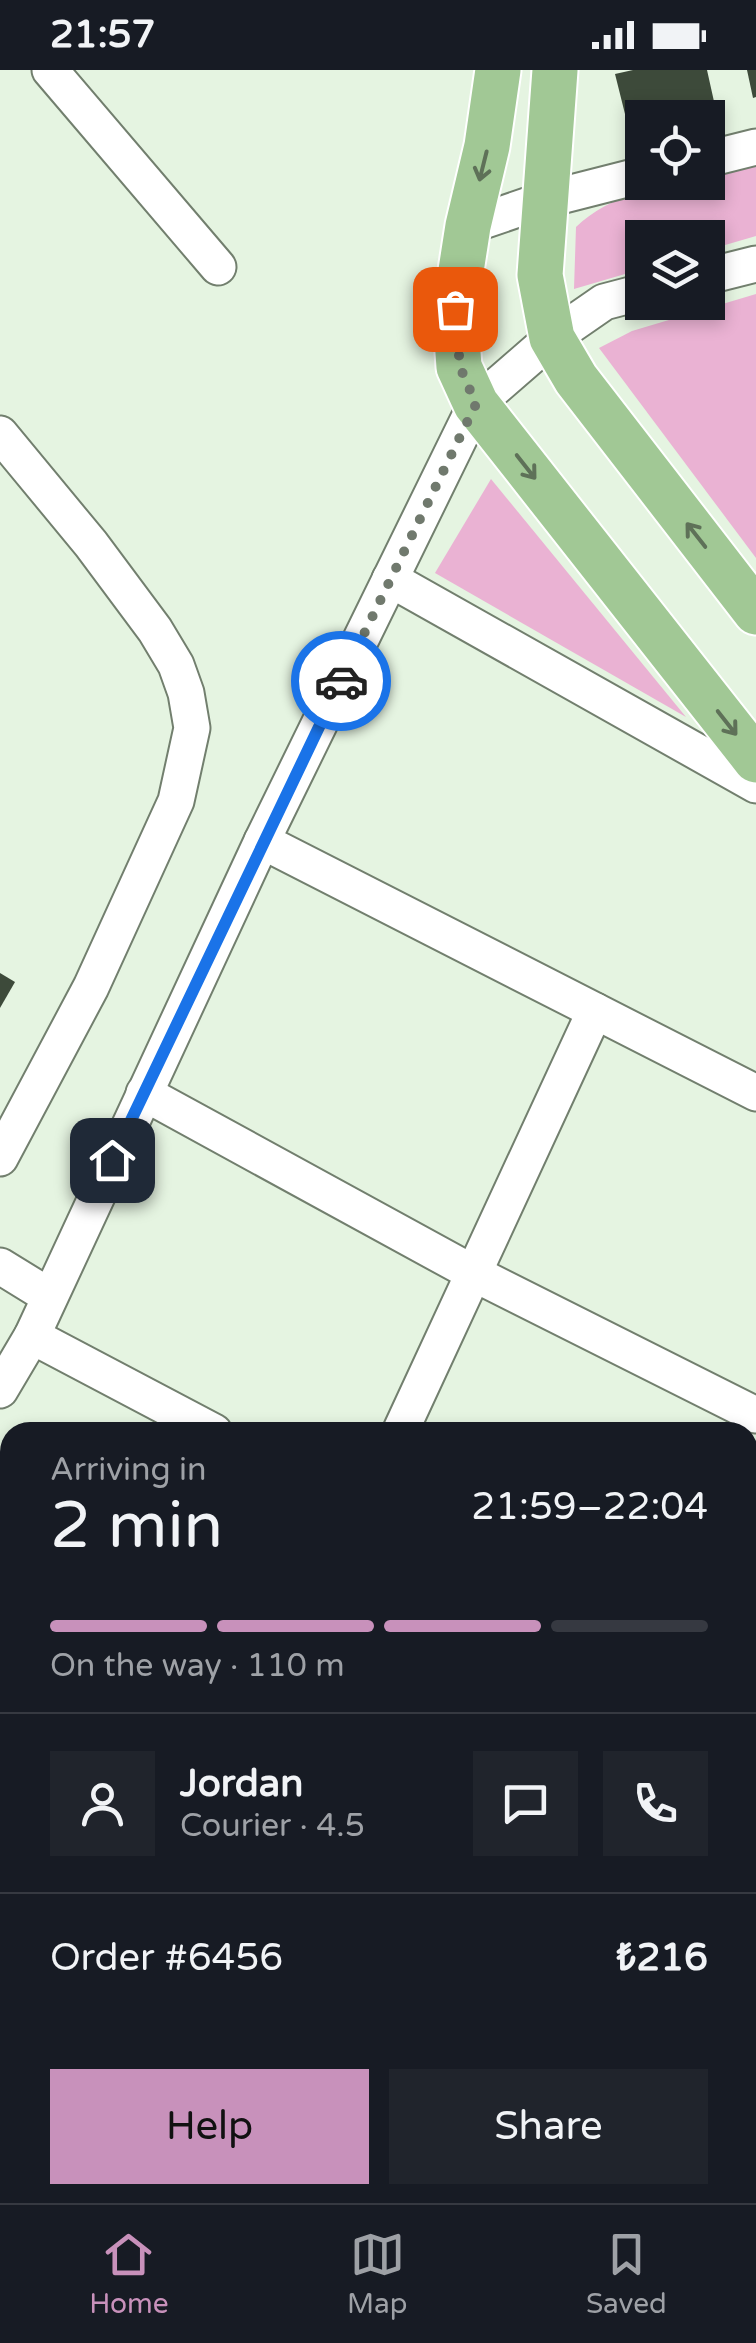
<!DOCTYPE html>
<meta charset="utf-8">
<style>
body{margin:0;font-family:"Varela Round",sans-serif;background:#20242c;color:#f1f3f6;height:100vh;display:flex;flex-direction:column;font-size:38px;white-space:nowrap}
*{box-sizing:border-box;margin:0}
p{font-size:32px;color:#9ea1a6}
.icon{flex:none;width:55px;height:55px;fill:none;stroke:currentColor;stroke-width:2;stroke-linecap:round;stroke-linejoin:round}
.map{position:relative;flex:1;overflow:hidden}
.panel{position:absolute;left:0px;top:1352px;width:758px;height:782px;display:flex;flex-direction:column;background:#171b24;border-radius:30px 30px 0 0;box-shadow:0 5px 15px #0003}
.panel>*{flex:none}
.tools{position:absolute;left:625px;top:30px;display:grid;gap:20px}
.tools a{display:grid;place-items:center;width:100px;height:100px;border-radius:0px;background:#171b24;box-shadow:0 5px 15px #0003;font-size:50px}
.pin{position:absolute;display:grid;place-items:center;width:85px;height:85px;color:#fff;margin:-42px;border-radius:20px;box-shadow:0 5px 15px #0006}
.courier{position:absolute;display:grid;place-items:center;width:100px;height:100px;margin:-50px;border:8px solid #1a73e8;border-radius:50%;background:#fff;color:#222;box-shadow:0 2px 12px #0007}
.headline em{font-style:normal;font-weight:600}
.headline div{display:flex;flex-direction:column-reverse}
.headline{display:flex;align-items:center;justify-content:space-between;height:170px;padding:0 50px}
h1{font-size:65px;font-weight:600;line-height:75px}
.bar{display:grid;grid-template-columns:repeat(4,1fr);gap:15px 10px;align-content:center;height:120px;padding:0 50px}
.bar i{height:12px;border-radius:8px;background:#363941}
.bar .on{background:#c891bb}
.bar p{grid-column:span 4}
.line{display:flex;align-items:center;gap:25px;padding:0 50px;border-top:2px solid #363941}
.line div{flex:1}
.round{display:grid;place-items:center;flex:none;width:105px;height:105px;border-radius:0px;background:#20242c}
.action{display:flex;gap:20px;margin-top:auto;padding:20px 50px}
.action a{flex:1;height:115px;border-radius:0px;background:#c891bb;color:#111;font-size:40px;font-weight:600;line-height:115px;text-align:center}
.action a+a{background:#20242c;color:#f1f3f6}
.status{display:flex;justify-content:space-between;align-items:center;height:70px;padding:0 50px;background:#171b24;direction:ltr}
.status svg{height:28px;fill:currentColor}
.menu{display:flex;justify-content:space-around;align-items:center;height:140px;border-top:2px solid #363941;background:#171b24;font-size:28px;color:#9ea1a6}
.menu a{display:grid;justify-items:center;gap:5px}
.menu .on{color:#c891bb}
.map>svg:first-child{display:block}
</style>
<div class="status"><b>21:57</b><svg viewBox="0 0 49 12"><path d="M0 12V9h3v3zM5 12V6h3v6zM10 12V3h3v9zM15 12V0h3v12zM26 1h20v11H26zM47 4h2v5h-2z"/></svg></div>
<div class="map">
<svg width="756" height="2133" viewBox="0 0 756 2133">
<rect width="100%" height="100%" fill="#e5f4e1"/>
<g fill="#eab2d3">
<path d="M756,95v71l-48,14v-12h-66v31l-68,20 2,-62c33,-32 87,-44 132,-45v-5z"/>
<path d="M756,224v264l-157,-210 33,-17z"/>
<path d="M491,409l195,238 -251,-144z"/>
</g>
<g fill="#3d4a3a">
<path d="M633,0h74l8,36 -50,12h-23v5l-14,3 -13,-52z"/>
<path d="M747,0h9v27l-3,1z"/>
<path d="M0,903l15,9 -15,26z"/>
</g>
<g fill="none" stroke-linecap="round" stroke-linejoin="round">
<g stroke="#727f6e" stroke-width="39">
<g id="minor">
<path d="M50,0l168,197"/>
<path d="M708,89l48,-12"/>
<path d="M468,156l76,-26 98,-25"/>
<path d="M708,206l48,-12"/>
<path d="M0,364l91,110 64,86 21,35 10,28 6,35 -16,73 -85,186 -91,171"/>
<path d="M390,509l366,206"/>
<path d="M262,771l494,252"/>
<path d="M144,1023l331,181 281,141"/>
<path d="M0,1196l49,30"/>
<path d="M32,1266l182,96"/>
<path d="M0,1320l32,-54 230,-495 214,-437 76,-66 52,-36 38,-10"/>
<path d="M400,1362l195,-421"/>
<path d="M0,1552l10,6"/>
<path d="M748,1638l8,4"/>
<path d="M748,1822l8,-13"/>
<path d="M0,1844l10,5"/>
<path d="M0,2079l10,-18"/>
<path d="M748,2084l8,-10"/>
<path d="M488,2125v8"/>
<path d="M519,2125l13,8"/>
<path d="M707,2133l6,-8"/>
</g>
</g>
<g stroke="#fff" stroke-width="49">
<g id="major">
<path d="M498,0l-11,76 -19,80 -13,83 4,58 17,37 280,356"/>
<path d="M555,0l-15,205 12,63 24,41 180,233"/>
</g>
</g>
<use href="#minor" stroke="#fff" stroke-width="35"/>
<use href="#major" stroke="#a1c895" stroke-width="45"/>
</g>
<defs><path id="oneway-shaft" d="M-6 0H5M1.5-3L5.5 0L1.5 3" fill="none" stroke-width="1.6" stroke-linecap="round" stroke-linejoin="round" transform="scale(2.5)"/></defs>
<g stroke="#5e7158">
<use href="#oneway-shaft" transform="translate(483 96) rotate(104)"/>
<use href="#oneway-shaft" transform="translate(526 397) rotate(52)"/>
<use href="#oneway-shaft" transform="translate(696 465) rotate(-128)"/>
<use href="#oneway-shaft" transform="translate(727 653) rotate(52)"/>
</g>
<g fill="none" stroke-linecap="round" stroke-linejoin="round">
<path stroke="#70796d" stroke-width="10" stroke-dasharray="0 18" d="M341,611l135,-277 -16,-37 -5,-58"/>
<path stroke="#1a73e8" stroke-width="12" d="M112,1090l229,-479"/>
</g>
</svg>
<div class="tools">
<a><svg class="icon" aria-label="locate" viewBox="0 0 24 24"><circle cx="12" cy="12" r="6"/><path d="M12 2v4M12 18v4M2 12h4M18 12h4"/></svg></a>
<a><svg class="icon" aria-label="layers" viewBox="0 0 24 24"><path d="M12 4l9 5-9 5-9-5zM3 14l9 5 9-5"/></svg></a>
</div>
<div class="pin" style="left:455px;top:239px;background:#ea580c"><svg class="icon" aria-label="bag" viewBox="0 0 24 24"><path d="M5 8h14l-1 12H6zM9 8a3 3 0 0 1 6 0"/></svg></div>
<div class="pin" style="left:112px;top:1090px;background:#1f2937"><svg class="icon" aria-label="home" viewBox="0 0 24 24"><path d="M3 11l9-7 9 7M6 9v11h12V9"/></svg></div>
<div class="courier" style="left:341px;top:611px"><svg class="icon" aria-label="car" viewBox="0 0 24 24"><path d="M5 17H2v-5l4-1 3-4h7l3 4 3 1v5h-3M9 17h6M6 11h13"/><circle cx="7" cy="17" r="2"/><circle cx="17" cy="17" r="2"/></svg></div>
<section class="panel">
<div class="headline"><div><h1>2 min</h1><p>Arriving in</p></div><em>21:59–22:04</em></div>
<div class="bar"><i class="on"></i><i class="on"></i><i class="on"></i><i></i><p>On the way · 110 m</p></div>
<div class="line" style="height:180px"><a class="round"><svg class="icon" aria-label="person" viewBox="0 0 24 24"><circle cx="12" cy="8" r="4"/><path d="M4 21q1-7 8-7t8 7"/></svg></a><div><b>Jordan</b><p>Courier · 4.5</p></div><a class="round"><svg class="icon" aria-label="chat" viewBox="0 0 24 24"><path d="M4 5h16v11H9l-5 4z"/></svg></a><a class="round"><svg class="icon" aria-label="phone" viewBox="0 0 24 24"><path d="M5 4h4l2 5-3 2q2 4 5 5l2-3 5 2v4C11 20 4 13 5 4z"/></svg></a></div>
<div class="line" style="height:130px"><div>Order #6456</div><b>₺216</b></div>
<div class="action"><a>Help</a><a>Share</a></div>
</section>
</div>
<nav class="menu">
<a class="on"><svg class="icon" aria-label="home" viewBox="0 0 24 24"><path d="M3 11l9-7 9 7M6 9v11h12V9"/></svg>Home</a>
<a><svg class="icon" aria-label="map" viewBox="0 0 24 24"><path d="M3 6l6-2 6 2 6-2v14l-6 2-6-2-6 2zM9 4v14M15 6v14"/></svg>Map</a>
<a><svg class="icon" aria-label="saved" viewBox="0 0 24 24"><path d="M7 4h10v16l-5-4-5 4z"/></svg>Saved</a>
</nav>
